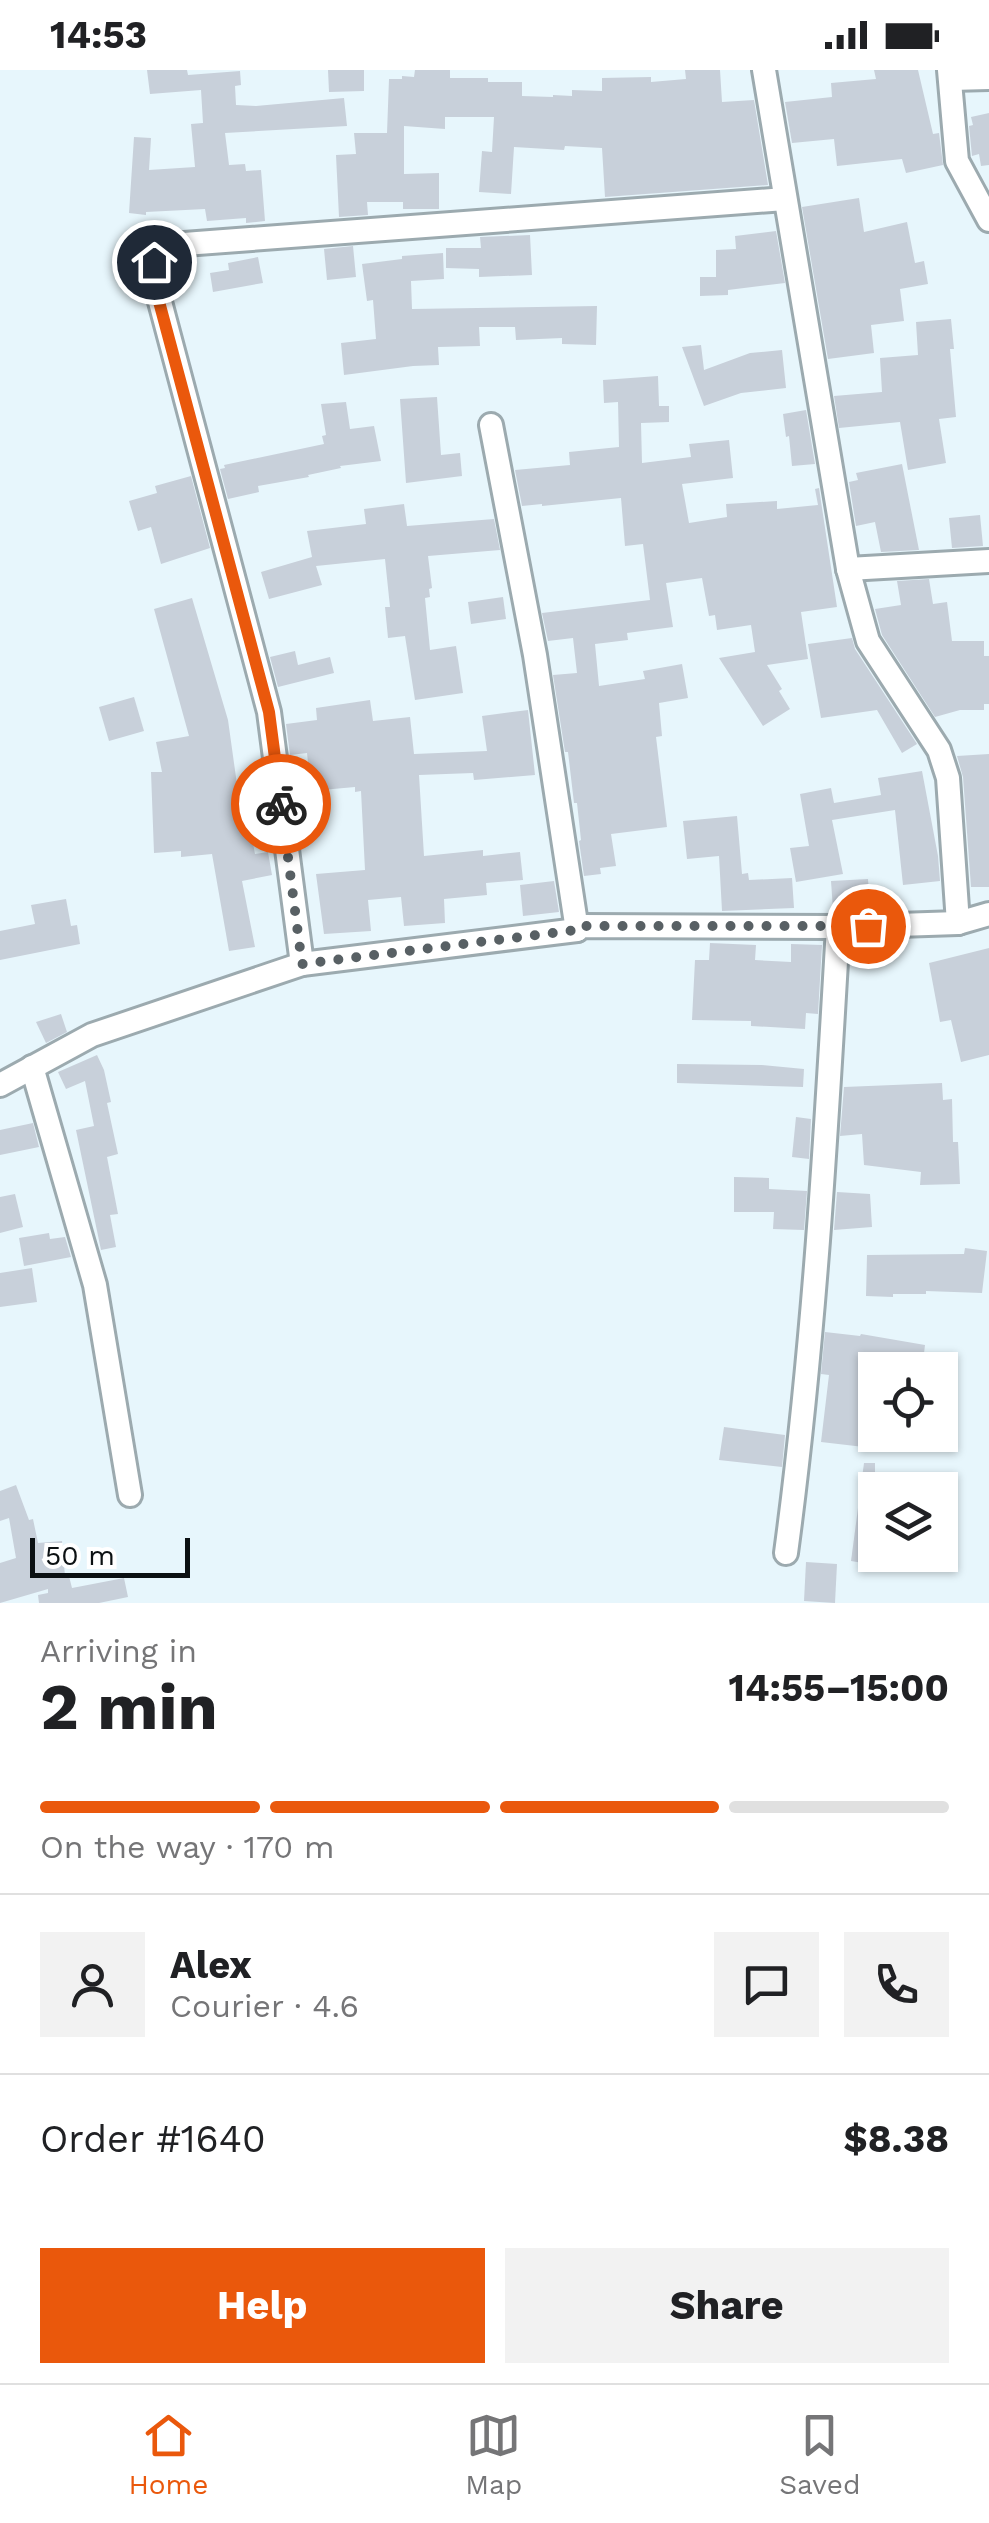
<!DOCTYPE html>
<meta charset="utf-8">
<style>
body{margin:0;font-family:"Work Sans",sans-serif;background:#f2f2f2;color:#202124;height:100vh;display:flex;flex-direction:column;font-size:38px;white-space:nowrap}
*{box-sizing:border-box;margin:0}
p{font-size:32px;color:#757577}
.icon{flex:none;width:55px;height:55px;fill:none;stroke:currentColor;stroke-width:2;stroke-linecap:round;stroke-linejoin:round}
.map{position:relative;height:1533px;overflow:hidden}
.panel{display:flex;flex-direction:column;background:#fff;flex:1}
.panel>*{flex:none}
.fabs{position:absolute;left:858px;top:1282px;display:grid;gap:20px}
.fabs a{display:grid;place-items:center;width:100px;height:100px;border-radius:0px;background:#fff;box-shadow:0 2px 8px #0004;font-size:50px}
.scale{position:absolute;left:30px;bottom:25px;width:160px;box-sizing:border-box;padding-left:10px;border:5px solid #0b1012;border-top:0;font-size:28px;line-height:35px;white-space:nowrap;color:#0b1012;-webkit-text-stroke:8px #fff;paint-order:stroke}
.pin{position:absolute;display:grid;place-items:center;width:85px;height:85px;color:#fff;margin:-42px;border:5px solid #fff;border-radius:50%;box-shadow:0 2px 10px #0007}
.courier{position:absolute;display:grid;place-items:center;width:100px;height:100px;margin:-50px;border:8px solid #ea580c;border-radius:50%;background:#fff;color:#222;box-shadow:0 2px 12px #0007}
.summary em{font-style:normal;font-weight:700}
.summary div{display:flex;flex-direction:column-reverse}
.summary{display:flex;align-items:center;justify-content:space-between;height:170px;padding:0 40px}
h1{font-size:65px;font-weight:700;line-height:75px}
.bar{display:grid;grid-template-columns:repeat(4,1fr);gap:15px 10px;align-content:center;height:120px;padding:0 40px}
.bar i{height:12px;border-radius:8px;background:#e0e0e0}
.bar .selected{background:#ea580c}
.bar p{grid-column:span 4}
.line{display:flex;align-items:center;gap:25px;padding:0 40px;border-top:2px solid #e0e0e0}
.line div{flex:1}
.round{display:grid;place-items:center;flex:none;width:105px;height:105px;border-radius:0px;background:#f2f2f2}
.primary-button{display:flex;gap:20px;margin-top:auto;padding:20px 40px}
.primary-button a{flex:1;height:115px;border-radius:0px;background:#ea580c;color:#fff;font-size:40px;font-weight:700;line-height:115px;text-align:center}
.primary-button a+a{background:#f2f2f2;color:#202124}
.status{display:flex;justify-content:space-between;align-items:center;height:70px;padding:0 50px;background:#fff;direction:ltr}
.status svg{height:28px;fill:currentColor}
.menu{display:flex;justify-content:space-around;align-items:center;height:140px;border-top:2px solid #e0e0e0;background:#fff;font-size:28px;color:#757577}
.menu a{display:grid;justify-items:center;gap:5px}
.menu .selected{color:#ea580c}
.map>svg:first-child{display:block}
</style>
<div class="status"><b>14:53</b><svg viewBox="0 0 49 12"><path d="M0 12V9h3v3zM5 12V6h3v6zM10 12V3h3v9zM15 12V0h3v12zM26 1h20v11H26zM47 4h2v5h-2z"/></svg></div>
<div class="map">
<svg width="989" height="1533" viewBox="0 0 989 1533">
<rect width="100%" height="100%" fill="#e7f6fc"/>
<g fill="#c8d0da">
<path d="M147,0h40l1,5 52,-4 1,14 -6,1 1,19 20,1 88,-8 3,28 -122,7 4,32 16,-1 1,7 15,-1 4,51 -19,2v-5l-39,3 -2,-12 -59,3v3l-17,-2 5,-76 17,1 -2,32 46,-3 -4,-43 12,-1 -2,-33 -51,4z"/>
<path d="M328,0h36v21l-35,1z"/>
<path d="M415,0h35v8h38v4h34v14l31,1v-2l19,1v-6l30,1v-13l49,-1v5l35,-3 -1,-9h35l2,32 32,-2 14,85 -163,12 -3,-49 -37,-2 -1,4 -50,-3 -3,47 -32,-2 3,-41 10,1 2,-35h-49v12l-41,-3v48l35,-1v36h-36v-7h-36l1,13 -29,2 -3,-62 20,-1 -2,-21h33l2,-54h13v-3l12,1z"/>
<path d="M874,0h44l15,64 6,-1 4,32 -37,8 -4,-14 -65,7 -3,-27 -42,4 -7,-41 47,-5 -1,-14 45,-4z"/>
<path d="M989,43v52l-8,1 -2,-12 -7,2 -3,-30 4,-1 -2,-8z"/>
<path d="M859,128l5,34 43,-10 8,41 9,-2 4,23 -28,5 4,32 -33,4 3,28 -46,6 -26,-152z"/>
<path d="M776,161l9,52 -57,7v5l-28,1v-19h16v-27l20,-1 -1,-13z"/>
<path d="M530,165l2,40 -53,2v-8l-33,-1v-20h35l-1,-11z"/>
<path d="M353,176l3,31 -29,3 -3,-31z"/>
<path d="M443,183l1,26 -33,2 1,28 185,-3 -1,39 -34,-1v-6l-46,2 -1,-13h-36l1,19 -42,1 1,18 -26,1 -69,9 -3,-32 35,-4 -3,-39 -6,1 -5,-37 40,-5v-3z"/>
<path d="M258,187l5,26 -50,9 -3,-19 19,-3 -1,-7z"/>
<path d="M951,249l3,30h-4l6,68 -17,2 7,44 -38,7 -8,-48 -61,6 -5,-32 48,-4 -2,-34 38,-3 -2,-33z"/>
<path d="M701,275l3,25 46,-17 32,-3 4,38 -45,5 -37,13 -22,-59z"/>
<path d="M658,306l1,30h10v16l-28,1 1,40 49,-6 -2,-13 40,-4 4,38 -51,6 7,39 38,-6 -1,-13 51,-3v8l41,-4 -3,-16 4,-1 18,119 -36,5 7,47 -41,6 15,24 -3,2 11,18 -27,17 -44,-68 36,-6 -4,-27 -34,5 -2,-15 -6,1 -7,-38 -36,5 7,44 -46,6 1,7 -33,4 4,42 46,-7 -2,-8 39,-7 6,34 -29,5 3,33 -6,1 11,90 -56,7 5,32 -16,2 1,6 -17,2 -5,-35 2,-1 -4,-37h-3l-6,-51h-3l-12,-77 24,-2 -4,-35 -25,3 -6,-28 108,-13 -7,-56 -18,2 -4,-48 -79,8v-2l-20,2 -7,-36 55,-5 -1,-13 50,-5 -1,-45 -14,1 -1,-23z"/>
<path d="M437,327l4,58 19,-2 2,23 -56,7 -6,-84z"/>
<path d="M346,332l4,27 24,-3 7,35 -41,5 1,2 -33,7 1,2 -51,9 1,6 -31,7 -8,-30 5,-1 -1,-3 100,-21 -2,-8 4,-1 -5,-31z"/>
<path d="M806,340l9,54 -23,2 -3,-30 -3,1 -3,-23z"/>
<path d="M902,394l17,86 -38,2 -6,-30 -19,4 -7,-44 9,-2 -2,-7z"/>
<path d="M191,406l19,72 -49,16 -10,-37 -13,4 -9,-30 28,-8 -2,-7z"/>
<path d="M404,434l3,22 87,-7 6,31 -72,6 4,32 -3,1 1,8 -5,1 5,52 26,-4 7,47 -48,7 -10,-64 -17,2 -3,-31h5l-5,-48 -69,7 6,19 -53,14 -8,-27 51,-15 -5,-26 59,-7 -2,-15z"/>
<path d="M980,445l3,31 -31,2 -3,-30z"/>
<path d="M929,509l4,25 14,-2 5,39h32v15h5v48h-5v6h-24l-25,7 -53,-82 -7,-26 26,-4 -4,-24z"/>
<path d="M503,527l3,22 -35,5 -3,-22z"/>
<path d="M192,528l36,122 12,86h6l9,48 13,-2 4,23 -30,6 13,66 -26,4 -17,-97 -31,3v-6l-27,2 -3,-81h11l-6,-30 33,-6 -35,-127z"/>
<path d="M852,568l3,11 62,95 -15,9 -25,-43 -56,8 -13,-74z"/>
<path d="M295,581l3,14 32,-8 4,16 -56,14 -8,-30z"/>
<path d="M134,627l10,34 -35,10 -10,-34z"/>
<path d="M370,630l3,21 37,-4 4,37 73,-3 -5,-35 46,-6 7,65 -61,5 -1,-7 -54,2 5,81 59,-6v6l37,-4 3,28 -37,3 1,12 -43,4 1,24 -41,3 -3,-29 -33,3 3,31 -47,3 -8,-60 49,-4 -4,-79 -6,1v-5l-44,4 -4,-38 -17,2 -4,-31 31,-4 -1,-12z"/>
<path d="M989,684v133h-18l-8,-110 -6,-21z"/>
<path d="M922,701l16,85 2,25 -37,4 -8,-75 -63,10 11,54 -47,8 -6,-34 19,-2 -9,-52 31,-6 3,15 47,-8 -3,-17z"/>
<path d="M737,746l5,58 6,-1 1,7 43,-2 2,30 -72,3 -3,-55 -32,3 -4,-38z"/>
<path d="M868,809l2,28 -37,3 -2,-29z"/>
<path d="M554,811l5,31 -36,4 -3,-31z"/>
<path d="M66,829l5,27 6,-1 3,19 -80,16v-29l35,-7 -4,-19z"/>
<path d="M710,873l46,2 -1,15 36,2v-18l31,1 -4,69 -12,-1 -1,16 -54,-3v-5l-59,-1 3,-60h14z"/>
<path d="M989,878v107l-28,7 -10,-42 -11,2 -11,-59z"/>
<path d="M61,944l6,18 -21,11 -10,-21z"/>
<path d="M97,985l7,15 7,32 -4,1 11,51 -11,3 11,57 -8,1 6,32 -15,3 -25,-120 18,-4 -9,-45 -19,8 -8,-17z"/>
<path d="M677,994l85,1 42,4 -1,18 -126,-4z"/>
<path d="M942,1013l1,17 9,-1 1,43h5l2,42 -40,1 1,-13 -57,-7 -2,-31 -22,2 4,-49z"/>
<path d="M796,1047l15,2 -2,40 -17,-2z"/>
<path d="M33,1053l6,24 -39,8v-25z"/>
<path d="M734,1107l35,1v11l38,2 -3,39 -31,-1 1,-17h-40z"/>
<path d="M837,1122l33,2 2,33 -38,3z"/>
<path d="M15,1124l8,33 -23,6v-36z"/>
<path d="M49,1163l1,6 15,-2 6,20 -47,9 -5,-28z"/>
<path d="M965,1178l22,3 -5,42 -56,-2v3h-33v3l-27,-1 1,-41 97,-1z"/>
<path d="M32,1198l5,34 -37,5v-34z"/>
<path d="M825,1262l35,4 1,-2 64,11 -3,25h-47v12l-6,-1 -3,33h2l-4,33 -43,-5 8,-67 -8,-1z"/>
<path d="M724,1357l61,8 -3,32 -63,-7z"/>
<path d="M864,1393h11v102l-24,-4z"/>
<path d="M16,1415l13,35 4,-1 5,24 24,-2 3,35h4l3,12 52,-10 4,19 -29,6h-60l-1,-8 10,-2v-4l-48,14v-40l16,-5 -7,-40 -9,3v-30z"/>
<path d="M806,1492l31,2 -2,39 -31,-2z"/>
</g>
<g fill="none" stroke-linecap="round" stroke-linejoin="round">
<g stroke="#9caaaf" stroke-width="28">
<g id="minor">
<path d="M764,0l84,499 20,72 71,109 9,28 10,145"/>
<path d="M949,0l8,91 32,59"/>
<path d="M951,9l38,-1"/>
<path d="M491,355l44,230 42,275"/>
<path d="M848,499l141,-8"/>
<path d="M302,894l-33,-252 -114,-429 -1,-20 17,-18 614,-46"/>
<path d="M32,997l63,218 35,210"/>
<path d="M0,1015l92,-50 210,-71 275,-34 3,-4 258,1 120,-4 31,-9"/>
<path d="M786,1483c28,-208 40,-417 52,-626"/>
</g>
</g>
<use href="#minor" stroke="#fff" stroke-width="22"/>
</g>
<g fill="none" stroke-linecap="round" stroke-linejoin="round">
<path stroke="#586064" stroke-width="10" stroke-dasharray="0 18" d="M281,734l21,160 275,-34 3,-4h288"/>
<path stroke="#ea580c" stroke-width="12" d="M154,192v21l115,429 12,92"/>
</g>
</svg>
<div class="fabs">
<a><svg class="icon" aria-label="locate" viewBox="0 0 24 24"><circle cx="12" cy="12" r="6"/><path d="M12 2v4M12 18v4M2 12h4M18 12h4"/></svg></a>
<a><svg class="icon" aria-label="layers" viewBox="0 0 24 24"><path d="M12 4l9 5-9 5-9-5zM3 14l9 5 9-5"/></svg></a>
</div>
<div class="scale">50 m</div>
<div class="pin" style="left:868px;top:856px;background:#ea580c"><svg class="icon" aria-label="bag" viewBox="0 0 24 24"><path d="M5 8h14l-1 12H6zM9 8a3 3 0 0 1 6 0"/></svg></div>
<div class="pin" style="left:154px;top:192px;background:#1f2937"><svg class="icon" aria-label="home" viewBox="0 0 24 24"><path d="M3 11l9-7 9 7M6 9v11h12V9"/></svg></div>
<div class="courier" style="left:281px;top:734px"><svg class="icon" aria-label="bike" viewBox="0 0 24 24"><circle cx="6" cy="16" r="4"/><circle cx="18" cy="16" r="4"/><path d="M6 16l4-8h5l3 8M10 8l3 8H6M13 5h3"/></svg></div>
</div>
<section class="panel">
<div class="summary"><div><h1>2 min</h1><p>Arriving in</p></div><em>14:55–15:00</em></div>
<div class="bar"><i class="selected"></i><i class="selected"></i><i class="selected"></i><i></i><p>On the way · 170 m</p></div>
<div class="line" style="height:180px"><a class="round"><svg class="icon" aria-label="person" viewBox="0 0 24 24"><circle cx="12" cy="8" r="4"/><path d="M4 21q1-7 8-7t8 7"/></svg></a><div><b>Alex</b><p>Courier · 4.6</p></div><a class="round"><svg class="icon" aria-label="chat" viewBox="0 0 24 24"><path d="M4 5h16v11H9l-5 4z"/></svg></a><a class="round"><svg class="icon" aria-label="phone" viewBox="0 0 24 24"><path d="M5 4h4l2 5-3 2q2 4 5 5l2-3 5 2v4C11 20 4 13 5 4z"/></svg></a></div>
<div class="line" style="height:130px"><div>Order #1640</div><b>$8.38</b></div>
<div class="primary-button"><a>Help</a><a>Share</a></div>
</section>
<nav class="menu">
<a class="selected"><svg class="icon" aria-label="home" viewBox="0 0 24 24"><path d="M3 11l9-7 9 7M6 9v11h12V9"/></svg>Home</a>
<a><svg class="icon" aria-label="map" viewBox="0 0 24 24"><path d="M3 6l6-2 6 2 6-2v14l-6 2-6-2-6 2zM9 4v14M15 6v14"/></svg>Map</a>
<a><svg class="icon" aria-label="saved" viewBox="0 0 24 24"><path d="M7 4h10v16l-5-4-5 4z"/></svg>Saved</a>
</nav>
